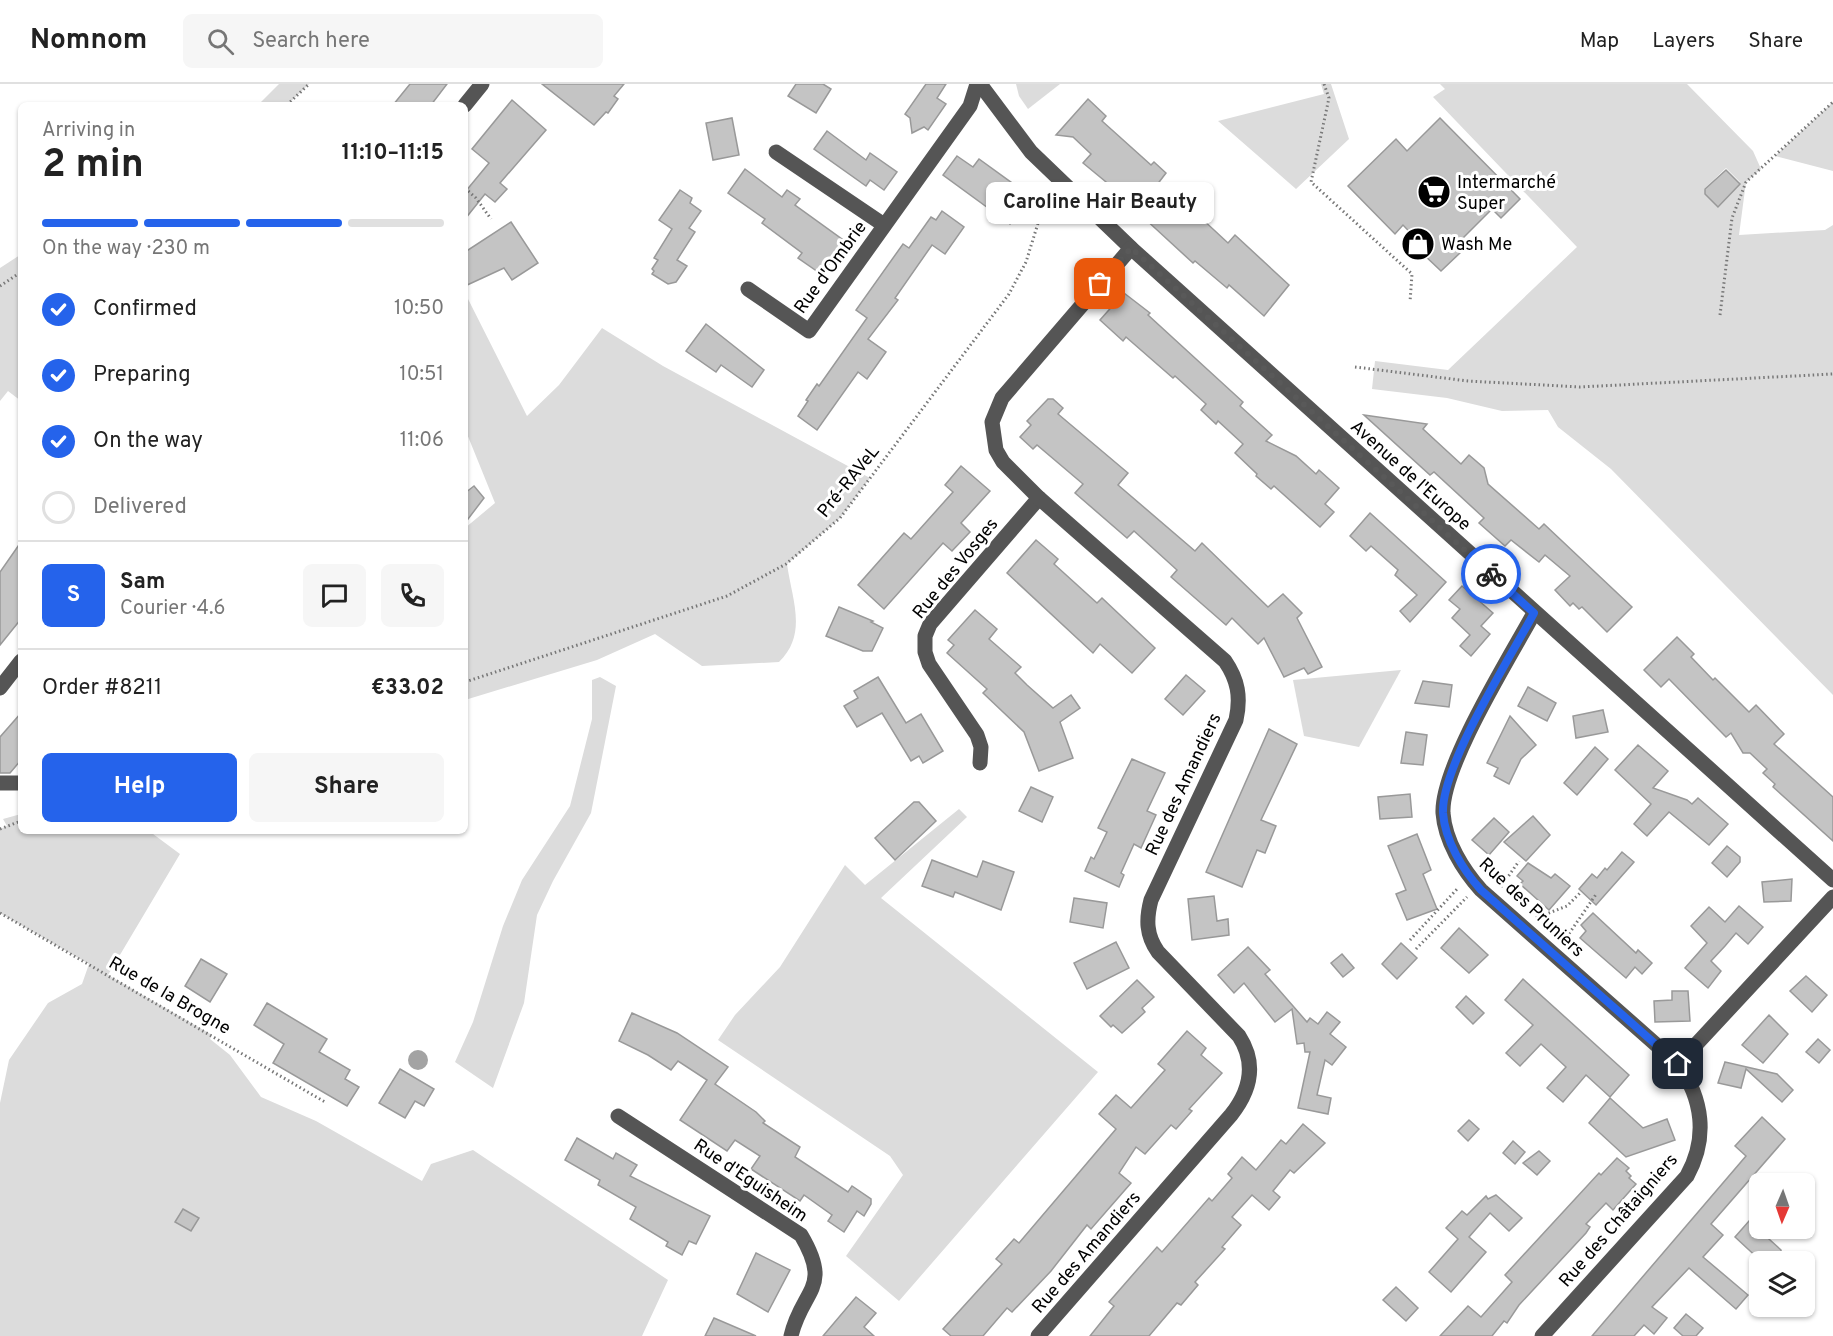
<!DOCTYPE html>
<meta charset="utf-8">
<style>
body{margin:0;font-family:Overpass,sans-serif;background:#f6f6f6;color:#222;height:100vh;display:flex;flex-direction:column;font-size:22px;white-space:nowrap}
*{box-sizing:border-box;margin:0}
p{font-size:20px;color:#767676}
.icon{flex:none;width:33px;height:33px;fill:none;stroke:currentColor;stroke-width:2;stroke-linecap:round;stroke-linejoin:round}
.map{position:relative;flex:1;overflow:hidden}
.side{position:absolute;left:18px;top:18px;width:450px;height:732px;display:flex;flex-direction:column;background:#fff;border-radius:9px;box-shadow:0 2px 4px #0004}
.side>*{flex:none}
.needle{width:39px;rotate:182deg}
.controls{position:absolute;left:1749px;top:1089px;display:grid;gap:12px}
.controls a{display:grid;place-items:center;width:66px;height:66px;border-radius:9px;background:#fff;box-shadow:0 2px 4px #0004;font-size:30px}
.pin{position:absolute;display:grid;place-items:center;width:51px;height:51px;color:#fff;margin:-26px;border-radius:12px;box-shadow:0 3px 9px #0006}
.courier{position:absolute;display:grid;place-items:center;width:60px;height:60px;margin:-30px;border:4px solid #2563eb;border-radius:50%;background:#fff;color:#222;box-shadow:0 2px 8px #0007}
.bubble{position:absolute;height:42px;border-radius:9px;background:#fff;box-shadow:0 2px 4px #0004;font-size:20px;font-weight:700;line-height:42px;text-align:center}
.head em{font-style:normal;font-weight:700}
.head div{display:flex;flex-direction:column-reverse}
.head{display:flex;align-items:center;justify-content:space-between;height:102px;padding:0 24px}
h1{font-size:39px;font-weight:700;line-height:45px}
.bar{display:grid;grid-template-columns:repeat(4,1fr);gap:9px 6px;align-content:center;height:72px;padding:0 24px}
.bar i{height:8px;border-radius:4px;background:#e0e0e0}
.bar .active{background:#2563eb}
.bar p{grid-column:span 4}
.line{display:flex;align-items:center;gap:15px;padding:0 24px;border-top:2px solid #e0e0e0}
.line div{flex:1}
.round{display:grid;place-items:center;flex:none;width:63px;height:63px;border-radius:9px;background:#f6f6f6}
ol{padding:0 24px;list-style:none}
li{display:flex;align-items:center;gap:18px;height:66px}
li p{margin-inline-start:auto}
li .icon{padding:6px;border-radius:50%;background:#2563eb;color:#fff;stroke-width:4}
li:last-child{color:#767676}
li i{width:33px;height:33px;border:3px solid #e0e0e0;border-radius:50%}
.cta{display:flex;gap:12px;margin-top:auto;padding:12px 24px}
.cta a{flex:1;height:69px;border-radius:9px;background:#2563eb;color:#fff;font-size:24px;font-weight:700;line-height:69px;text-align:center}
.cta a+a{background:#f6f6f6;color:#222}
header{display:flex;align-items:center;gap:36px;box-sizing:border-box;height:84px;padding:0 30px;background:#fff;border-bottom:2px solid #e0e0e0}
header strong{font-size:28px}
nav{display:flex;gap:33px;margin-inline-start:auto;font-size:21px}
.search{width:420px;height:54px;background:#f6f6f6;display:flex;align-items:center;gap:15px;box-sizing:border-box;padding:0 21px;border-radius:9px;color:#767676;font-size:22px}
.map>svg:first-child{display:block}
</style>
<header>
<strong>Nomnom</strong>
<div class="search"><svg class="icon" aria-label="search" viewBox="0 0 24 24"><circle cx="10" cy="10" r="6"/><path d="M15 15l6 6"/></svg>Search here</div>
<nav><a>Map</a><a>Layers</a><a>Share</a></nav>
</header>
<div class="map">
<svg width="1833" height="1252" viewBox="0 0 1833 1252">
<rect width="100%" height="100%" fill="#fff"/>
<g fill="#dcdcdc" fill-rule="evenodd">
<path d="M279,0h30l-22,21h-29z"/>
<path d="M1016,0h44l-32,25 -9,-13z"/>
<path d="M1321,0h10l18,55 -53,50 -78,-68 106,-27z"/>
<path d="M1440,0h247l66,67 8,18 -15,13 -7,53 86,-5 8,-5v470l-222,-226 -53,-42 -10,-17 -46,1 -55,-13 -75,-9 3,-28 73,9 129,-123 -144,-150 12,-8zM1726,84l14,14 -22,22 -14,-15z"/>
<path d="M1833,18v69l-58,-15z"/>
<path d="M20,171l1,146 -13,-10 -8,10v-133z"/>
<path d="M465,209l62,123 32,-31 43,-57 61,38 207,112 -30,40 -53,46c5,36 21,70 -8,98l-77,4 -47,-32 -58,26 -132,40v-172l30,-25 -30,-74z"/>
<path d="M1401,586l-42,77 -55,-11 -11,-56z"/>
<path d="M600,593l16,9 -25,127 -38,68 -16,34 -13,88 -31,85 -38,-26 18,-40 30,-96 19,-46 48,-74 22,-87v-39z"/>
<path d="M959,725l8,8 -86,81 217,174 -199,229 -53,-45 57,-81 -13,-19 -172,-116 17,-25 45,-48 65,-102 20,20z"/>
<path d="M21,730v17h128l31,23 -72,121 104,60 -2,4 20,16 31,42 55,24 106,60 9,-17 42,-14 195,130 -26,56h-642v-233l9,-43 39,-57 34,-19 7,-20 -89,-51v-84l7,-3 -4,-7z"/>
</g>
<circle fill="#a3a3a3" cx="418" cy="976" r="10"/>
<g fill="#c4c4c4" stroke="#999" stroke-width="1.5">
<path d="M410,0h37l-16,21h-38z"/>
<path d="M542,0h82l-10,12 4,3 -10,14 -2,-1 -12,13z"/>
<path d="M796,0h27l8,5 -15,24 -28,-17z"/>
<path d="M926,0h20l-9,14 9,6 -18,26 -4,-3 -12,6 -2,-15 -5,-4z"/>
<path d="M1088,15l18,17 -4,5 49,44 3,-3 12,11 -13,17 34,31 5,-5 5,4 3,-3 28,26 7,-8 54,50 -25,31 -35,-31 -2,3 -32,-27 -2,2 -49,-45 2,-3 -63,-52 8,-9 -18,-17 -17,-2z"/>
<path d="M512,16l34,30 -46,53 7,6 -12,13 -10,-8 -20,25v-27l24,-29 -17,-14z"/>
<path d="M732,34l7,37 -26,5 -7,-37z"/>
<path d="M1440,34l80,81 -19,19 -9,-9 -37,37 6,6 -20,19 -19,-18 3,-5 -22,-23 -8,9 -47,-48 48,-47 11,12z"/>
<path d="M827,47l39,29 4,-7 27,19 -13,18 -14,-10 -4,6 -52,-37z"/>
<path d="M957,72l16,11 6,-8 51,37 -20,28 -67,-49z"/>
<path d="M745,85l37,28 5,-7 13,9 -5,6 51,37 -25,32 -23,-16 4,-5 -40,-30 3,-4 -37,-26z"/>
<path d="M1726,86l14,14 -22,23 -13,-13v-5z"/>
<path d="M680,106l12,8 -2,5 11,8 -12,17 6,4 -18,28 10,6 -11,16 -8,2 -16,-10 2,-3 -2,-2 6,-9 -4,-2 18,-29 -13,-9z"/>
<path d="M942,127l22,16 -19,27 -13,-9 -37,53 3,2 -30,39 18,13 -19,27 -9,-7 -41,58 -19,-14 10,-15 -2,-1 11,-16 2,2 48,-68 -11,-8 47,-66 6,4 22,-31 5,3z"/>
<path d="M511,138l27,41 -26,17 -8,-12 -39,18v-34z"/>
<path d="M1124,209l26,20 -2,2 95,87 -3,4 32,29 -6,6 30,15 20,18 3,-4 20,18 -14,16 9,8 -14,15 -46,-41 -3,3 -15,-13 1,-2 -22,-21 8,-9 -25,-23 -2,3 -15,-14 5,-6 -31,-28 -2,2 -47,-41 -3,4 -23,-21z"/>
<path d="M706,240l58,46 -12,17 -31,-22 -5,7 -30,-21z"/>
<path d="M1048,315h5l10,9 -5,6 70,59 -10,12 77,66 7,-8 66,64 15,-13 19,19 -5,5 25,49 -14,7 -4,-6 -20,9 -20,-39 -6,6 -26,-26 -6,7 -55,-48 6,-7 -43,-39 -7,7 -52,-45 8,-9 -46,-39 -4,4 -13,-12 11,-12 -4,-4z"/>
<path d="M1364,331l63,9 -4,5 38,35 8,-9 15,13 4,16 51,45 5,-5 88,83 -25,25 -25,-25 -3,2 -6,-6 -3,3 -15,-16 15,-14 -25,-21 -6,7 -28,-22 -6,6 -26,-23 5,-5 -50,-46 -4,3z"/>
<path d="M961,382l29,25 -29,32 9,9 -18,19 -9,-8 -59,66 -26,-24 46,-52 7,6 42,-47 -8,-7z"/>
<path d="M474,402l10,12 -19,25v-30z"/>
<path d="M1370,429l76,69 -36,40 -10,-11 17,-16 -22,-20 3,-5 -27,-24 -5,5 -16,-15z"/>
<path d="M1036,456l22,19 -4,5 43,39 5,-5 53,50 -23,25 -32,-29 -7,9 -86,-80z"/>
<path d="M21,458v77l-21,26v-73z"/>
<path d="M1462,502l31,27 -12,13 9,8 -19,22 -11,-10 10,-11 -18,-17 8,-9 -11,-9z"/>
<path d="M839,523l34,14 -2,1 12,6 -11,23h-9l-37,-15z"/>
<path d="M975,526l22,19 -8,10 32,28 -6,6 12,12 26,23 18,-13 9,13 -20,14 13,36 -34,13 -15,-39 -41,-39 4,-4 -40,-36 7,-8 -6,-5z"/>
<path d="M1677,553l17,17 -3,3 22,23 2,-2 34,34 7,-7 28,29 -10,10 59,53v44l-60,-54 2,-3 -12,-11 4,-4 -17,-16h-7l-12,-20 -5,4 -57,-58 -8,8 -17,-17z"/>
<path d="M1186,591l19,16 -22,24 -18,-16z"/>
<path d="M878,593l28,46 15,-9 22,37 -20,12 -4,-7 -8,5 -29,-48 -25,14 -13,-21 14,-8 -4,-7z"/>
<path d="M1423,597l29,4 -3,22 -34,-4z"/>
<path d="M1528,603l28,16 -9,18 -29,-15z"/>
<path d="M1603,626l5,22 -32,6 -3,-22z"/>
<path d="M21,629v47l-11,13h-10v-36z"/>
<path d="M1510,632l26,29 -15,14 -12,25 -15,-8 4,-8 -11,-5z"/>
<path d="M1269,645l28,15 -36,76 15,6 -11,27 -8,-3 -15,37 -36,-15z"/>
<path d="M1406,648l21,3 -4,30 -22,-2z"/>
<path d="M1638,661l30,26 -15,17 34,12 5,4 6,-6 30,26 -19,21 -40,-33 -22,24 -13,-12 17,-20 -36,-34z"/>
<path d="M1595,663l13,12 -31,36 -13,-12z"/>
<path d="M1132,675l33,14 -18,38 9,4 -15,33 -7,-4 -13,29 3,2 -5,12 -34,-16 6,-14 3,2 13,-27 -9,-4z"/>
<path d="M1031,703l22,10 -11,25 -23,-11z"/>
<path d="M1410,710l2,23 -32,2 -2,-22z"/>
<path d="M914,718h5l17,19 -41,39 -20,-22z"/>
<path d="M1533,732l17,19 -24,26 -22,-19z"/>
<path d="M1494,734l15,14 -20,23 -17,-15z"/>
<path d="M1417,750l14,36 -8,4 14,35 -30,11 -11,-26 10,-4 -18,-44z"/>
<path d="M1727,762l13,11v5l-13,15 -15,-14z"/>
<path d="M1622,768l12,10 -38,43 -17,-16 13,-15 5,4 8,-10 2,2z"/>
<path d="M932,776l45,17 6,-16 31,11 -13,38 -46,-18 -2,5 -31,-11z"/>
<path d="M1528,779l23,15 4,-4 15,12 -21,24 -29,-26 3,-3 -6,-5z"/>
<path d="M1792,795l-1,22 -27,1 -2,-20z"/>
<path d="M1214,812l3,25 11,-2 1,16 -37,5 -4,-41z"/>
<path d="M1074,814l33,5 -4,25 -33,-6z"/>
<path d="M1739,822l24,21 -15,17 -12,-11 -11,13 -14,15 10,10 -13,17 -23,-20 22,-25 -16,-17 18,-19 16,15z"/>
<path d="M1593,829l43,40 2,-3 14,13 -10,11 -7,-7 -9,11 -46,-40 6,-7 -5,-6z"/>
<path d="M1459,844l29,27 -19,18 -28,-25z"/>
<path d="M1116,858l13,26 -42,21 -13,-26z"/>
<path d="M1401,859l16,15 -20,21 -15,-15z"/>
<path d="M1248,863l22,23 -5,4 42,48 3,-4 8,6 9,-12 13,10 -10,12 16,13 -14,18 -7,-5 -8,35 14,3 -3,16 -30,-6 12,-56h-5l-1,-9 -7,1 -5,-35 -17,13 -31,-39 -10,10 -16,-18z"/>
<path d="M1342,870l12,14 -11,9 -12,-14z"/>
<path d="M201,875l26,15 -17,28 -25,-16z"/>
<path d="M1806,892l21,19 -15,17 -22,-21z"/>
<path d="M1523,895l106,96 -19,22 -24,-22 -23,27 -16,-14 19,-21 -25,-23 -21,22 -14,-13 27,-28 -28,-25z"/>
<path d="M1137,896l17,17 -12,11 3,4 -23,21 -9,-8 -2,2 -11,-11z"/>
<path d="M1672,907h16l2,30 -35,1 -1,-21 18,-1z"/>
<path d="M1466,912l18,17 -11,11 -17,-17z"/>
<path d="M267,919l60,36 -8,13 31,18 -5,9 14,8 -12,19 -74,-43 11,-19 -30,-19z"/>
<path d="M632,929l45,20 51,34 -13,17 41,28 9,9 -2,2 37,24 -5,10 53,35 4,-6 19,13v5l-7,12 -7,-5 -13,21 -16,-11 4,-6 -28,-20 -4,6 -49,-32 9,-13 -25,-16 -8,11 -47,-31 27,-40 -29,-19 -7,9 -23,-15 -29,-14z"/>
<path d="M1769,931l19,19 -25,29 -21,-18z"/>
<path d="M1187,947l19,17 -5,7 21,18 -33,36 3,2 -16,18 -5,-4 -26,29 -9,-7 -17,26 12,10 -40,46 -4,-4 -36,46 -39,41 -5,-4 -24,28h-32l-8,-7 59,-65 -6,-5 18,-20 5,4 97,-114 -17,-15 17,-19 15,13 34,-38 -7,-6z"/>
<path d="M1818,955l12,11 -11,13 -13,-11z"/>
<path d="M1725,978l52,12 16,16 -11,12 -36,-33 -5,19 -23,-5z"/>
<path d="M400,985l34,20 -10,17 -9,-5 -10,17 -26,-15z"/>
<path d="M1610,1014l33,30 24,-9 8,21 -49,17 -37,-34z"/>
<path d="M1762,1033l23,22 -74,85 12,11 -20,22 45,38 -12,14 -47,-41 -37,39 15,11 -13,16 -10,-9 -10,11h-42l154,-180 -11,-10z"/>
<path d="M1469,1036l10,9 -11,12 -10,-10z"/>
<path d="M1303,1040l22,19 -31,30 -4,-3 -17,21 7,6 -11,13 -17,-15 -20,22 9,8 -19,22 3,2 -30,33 3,3 -17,20 -4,-2 -28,33h-59l24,-30 -5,-4 48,-55 5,5 47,-54 3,3 20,-23 -4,-4 14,-17 14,13 25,-30 5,4z"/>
<path d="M577,1054l36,21 3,-6 21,12 -7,11 80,40 -14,28 -7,-3 -7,14 -16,-9 2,-4 -38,-23 6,-12 -38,-22 2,-5 -35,-20z"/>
<path d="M1513,1057l12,11 -10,12 -12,-11z"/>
<path d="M1539,1067l11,10 -13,14 -14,-12z"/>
<path d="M1617,1074l12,10 -3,3 5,5 -2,2 7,6 -23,26 -7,-7 -20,21 4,3 -4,6 -67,72 -12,18 -3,-2 -12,15h-52l28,-30 13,11 31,-35 -7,-7 94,-102 2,2z"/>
<path d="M1496,1111l26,23 -13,13 -19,-18 -21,24 17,15 -35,40 -22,-20 29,-33 -12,-11 16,-17 5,4 19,-19 2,3z"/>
<path d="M183,1125l16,9 -8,13 -16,-9z"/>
<path d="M1749,1137l32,29v5l-5,7h-14l-27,-25z"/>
<path d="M756,1169l34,17 -22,42 -31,-18z"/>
<path d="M1396,1203l22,21 -12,13 -23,-21z"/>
<path d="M856,1213l20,16 -12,14 10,9h-51z"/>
<path d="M1686,1230l17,14 -7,8h-13l-9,-8z"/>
<path d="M714,1234l42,18h-51z"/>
</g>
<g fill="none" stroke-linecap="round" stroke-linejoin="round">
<g stroke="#777" stroke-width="3" stroke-dasharray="1.5 3" stroke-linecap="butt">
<path d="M1324,0l5,14 -18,84 101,92 -2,28"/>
<path d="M287,21l22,-21"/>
<path d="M465,104l11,10 15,21"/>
<path d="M0,202l21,-14"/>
<path d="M1720,231l12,-97 14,-36 87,-80"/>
<path d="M1355,283l113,14 112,6 253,-13"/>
<path d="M465,598l262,-86 59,-32 54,-46 169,-224 17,-32 22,-71"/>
<path d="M0,745l21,-8"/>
<path d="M1501,803l18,-26"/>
<path d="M0,829l325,189"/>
<path d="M1536,834l31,-12 13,-13"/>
<path d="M1410,856l48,-52"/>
<path d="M1564,857l33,-48"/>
<path d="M1416,865l51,-52"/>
</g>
<g stroke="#555" stroke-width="15">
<path d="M980,0l51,68 100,96 702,632"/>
<path d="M465,21l17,-21"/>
<path d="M776,68l108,73"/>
<path d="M748,205l61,42 161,-225 7,-22"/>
<path d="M1534,529c-24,44 -93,154 -91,200 2,28 20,57 38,77l197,174c25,35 30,74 9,112l-145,160"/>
<path d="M0,604l21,-27"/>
<path d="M980,679l1,-16 -4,-12 -48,-71 -4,-12v-16l5,-12 109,-126"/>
<path d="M0,699h21"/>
<path d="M1678,980l155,-167"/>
<path d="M618,1032l183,119c32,54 1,54 -10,101"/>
<path d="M1038,1252l193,-221c19,-24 26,-51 8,-79l-81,-84c-12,-17 -12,-33 -7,-52l85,-180c5,-23 2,-40 -11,-59l-186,-163 -36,-36 -7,-12 -4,-28 10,-24 129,-150"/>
</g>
</g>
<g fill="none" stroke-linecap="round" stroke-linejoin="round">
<path stroke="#595959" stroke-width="6" stroke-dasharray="0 10.8" d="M1100,200l31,-36 360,326"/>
<path stroke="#2563eb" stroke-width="8" d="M1491,490l43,39c-24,45 -93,153 -91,200 2,28 20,57 38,77l197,174"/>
</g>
<defs>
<g id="supermarket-disc" transform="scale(1.725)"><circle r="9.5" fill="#000" stroke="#fff"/><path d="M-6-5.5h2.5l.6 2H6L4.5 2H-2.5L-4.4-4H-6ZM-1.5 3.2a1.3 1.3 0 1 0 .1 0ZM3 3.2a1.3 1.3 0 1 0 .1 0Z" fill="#fff"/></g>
<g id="shop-disc" transform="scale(1.725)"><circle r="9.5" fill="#000" stroke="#fff"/><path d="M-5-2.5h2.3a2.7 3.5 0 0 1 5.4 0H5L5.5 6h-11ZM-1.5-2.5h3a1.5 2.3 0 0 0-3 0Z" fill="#fff"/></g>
</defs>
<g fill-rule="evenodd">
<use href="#supermarket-disc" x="1434" y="108"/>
<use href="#shop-disc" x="1418" y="160"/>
</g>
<g text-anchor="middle" stroke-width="6" stroke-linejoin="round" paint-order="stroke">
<g font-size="18" fill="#000" stroke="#fff" text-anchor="start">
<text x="1457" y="104">Intermarché<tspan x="1457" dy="21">Super</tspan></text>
<text x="1441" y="166">Wash Me</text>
</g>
<g font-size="18" fill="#000" stroke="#fff">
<text transform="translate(830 183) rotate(-54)" y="6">Rue d'Ombrie</text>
<text transform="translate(1411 391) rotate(42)" y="6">Avenue de l'Europe</text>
<text transform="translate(848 397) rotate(-51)" y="6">Pré-RAVeL</text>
<text transform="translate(955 484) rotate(-51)" y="6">Rue des Vosges</text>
<text transform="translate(1183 700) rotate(-65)" y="6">Rue des Amandiers</text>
<text transform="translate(1532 823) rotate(43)" y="6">Rue des Pruniers</text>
<text transform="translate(170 911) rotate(30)" y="6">Rue de la Brogne</text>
<text transform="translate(751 1096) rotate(34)" y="6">Rue d'Eguisheim</text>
<text transform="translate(1618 1136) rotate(-49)" y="6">Rue des Châtaigniers</text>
<text transform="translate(1086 1168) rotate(-49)" y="6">Rue des Amandiers</text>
</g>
</g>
</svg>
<div class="controls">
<a><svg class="needle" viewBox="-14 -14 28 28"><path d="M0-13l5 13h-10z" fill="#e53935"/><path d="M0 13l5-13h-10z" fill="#767676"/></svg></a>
<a><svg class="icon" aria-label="layers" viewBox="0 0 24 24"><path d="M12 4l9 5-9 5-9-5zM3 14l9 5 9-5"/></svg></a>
</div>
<div class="pin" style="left:1100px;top:200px;background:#ea580c"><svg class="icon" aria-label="bag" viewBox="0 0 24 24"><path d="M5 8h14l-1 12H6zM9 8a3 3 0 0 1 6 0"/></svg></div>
<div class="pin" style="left:1678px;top:980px;background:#1f2937"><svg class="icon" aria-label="home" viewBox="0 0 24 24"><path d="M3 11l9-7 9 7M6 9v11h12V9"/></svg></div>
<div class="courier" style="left:1491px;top:490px"><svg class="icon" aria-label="bike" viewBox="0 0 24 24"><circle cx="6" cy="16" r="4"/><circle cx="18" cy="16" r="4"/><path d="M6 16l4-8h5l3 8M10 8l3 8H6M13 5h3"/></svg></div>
<div class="bubble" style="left:986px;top:98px;width:228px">Caroline Hair Beauty</div>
<section class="side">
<div class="head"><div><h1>2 min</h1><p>Arriving in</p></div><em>11:10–11:15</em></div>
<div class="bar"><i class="active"></i><i class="active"></i><i class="active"></i><i></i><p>On the way · 230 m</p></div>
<ol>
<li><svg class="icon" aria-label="check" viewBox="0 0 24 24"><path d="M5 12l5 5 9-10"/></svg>Confirmed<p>10:50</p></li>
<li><svg class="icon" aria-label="check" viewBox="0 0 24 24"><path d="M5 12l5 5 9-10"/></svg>Preparing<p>10:51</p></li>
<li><svg class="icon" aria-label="check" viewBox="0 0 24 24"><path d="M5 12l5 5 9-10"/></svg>On the way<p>11:06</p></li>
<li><i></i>Delivered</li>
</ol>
<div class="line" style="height:108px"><b class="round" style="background:#2563eb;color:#fff">S</b><div><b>Sam</b><p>Courier · 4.6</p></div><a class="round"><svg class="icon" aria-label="chat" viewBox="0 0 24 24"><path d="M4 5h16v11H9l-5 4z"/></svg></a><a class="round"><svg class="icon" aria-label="phone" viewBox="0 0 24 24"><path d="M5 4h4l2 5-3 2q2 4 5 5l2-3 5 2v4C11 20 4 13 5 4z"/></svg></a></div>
<div class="line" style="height:78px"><div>Order #8211</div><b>€33.02</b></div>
<div class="cta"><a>Help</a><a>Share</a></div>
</section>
</div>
